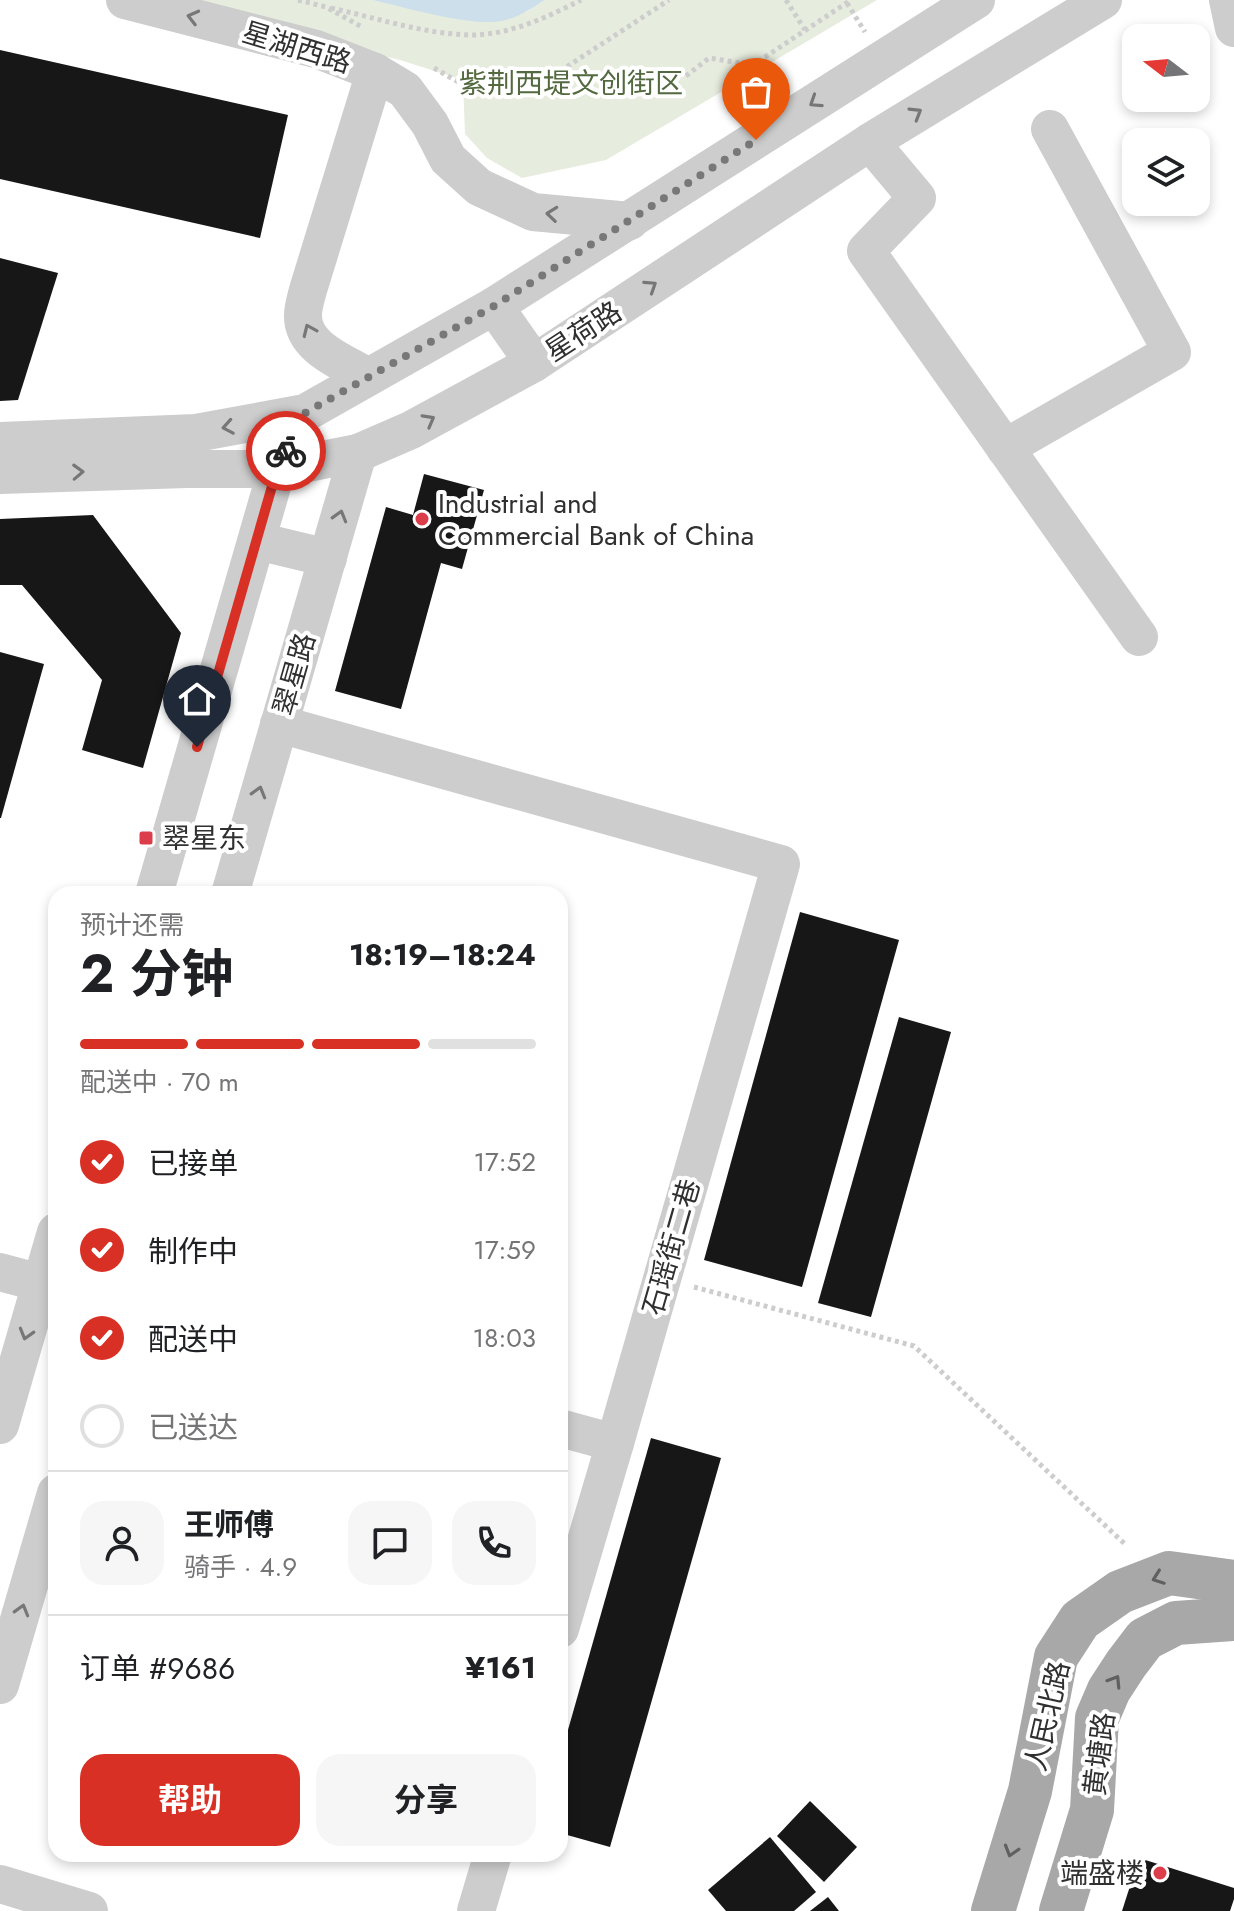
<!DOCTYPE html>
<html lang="zh">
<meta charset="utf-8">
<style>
body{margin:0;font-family:Jost,"Noto Sans SC",sans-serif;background:#f6f6f6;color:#202124;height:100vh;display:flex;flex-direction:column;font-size:30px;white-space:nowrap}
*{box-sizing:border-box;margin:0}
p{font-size:26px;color:#757577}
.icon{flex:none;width:44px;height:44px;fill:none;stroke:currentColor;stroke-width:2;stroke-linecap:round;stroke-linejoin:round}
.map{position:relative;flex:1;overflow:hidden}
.details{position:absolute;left:48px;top:886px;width:520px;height:976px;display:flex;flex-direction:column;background:#fff;border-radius:24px;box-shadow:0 4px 12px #0003}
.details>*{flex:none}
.needle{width:52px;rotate:286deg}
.tools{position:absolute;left:1122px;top:24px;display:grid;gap:16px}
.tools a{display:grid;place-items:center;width:88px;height:88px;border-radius:16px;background:#fff;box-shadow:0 4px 12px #0003;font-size:40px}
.pin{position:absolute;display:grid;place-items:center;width:68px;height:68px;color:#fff;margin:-82px -34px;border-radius:50% 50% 50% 0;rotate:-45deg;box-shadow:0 0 8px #0007}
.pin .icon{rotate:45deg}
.courier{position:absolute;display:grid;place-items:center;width:80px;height:80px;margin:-40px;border:6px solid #d93025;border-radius:50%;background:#fff;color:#222;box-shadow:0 2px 10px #0007}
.headline em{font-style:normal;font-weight:700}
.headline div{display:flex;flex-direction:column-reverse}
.headline{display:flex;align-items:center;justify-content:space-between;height:136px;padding:0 32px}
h1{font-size:52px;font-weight:700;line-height:60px}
.bar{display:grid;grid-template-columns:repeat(4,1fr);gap:12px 8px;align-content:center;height:96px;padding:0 32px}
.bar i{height:10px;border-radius:6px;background:#e0e0e0}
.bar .active{background:#d93025}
.bar p{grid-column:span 4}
.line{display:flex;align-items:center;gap:20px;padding:0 32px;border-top:2px solid #e0e0e0}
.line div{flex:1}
.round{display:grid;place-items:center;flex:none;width:84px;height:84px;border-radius:24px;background:#f6f6f6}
ol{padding:0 32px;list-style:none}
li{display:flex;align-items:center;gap:24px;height:88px}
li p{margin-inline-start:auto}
li .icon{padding:8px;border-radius:50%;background:#d93025;color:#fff;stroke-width:4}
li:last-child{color:#757577}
li i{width:44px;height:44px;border:4px solid #e0e0e0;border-radius:50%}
.action{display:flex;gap:16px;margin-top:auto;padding:16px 32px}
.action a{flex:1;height:92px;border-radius:24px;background:#d93025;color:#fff;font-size:32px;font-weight:700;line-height:92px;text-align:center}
.action a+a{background:#f6f6f6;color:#202124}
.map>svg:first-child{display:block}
</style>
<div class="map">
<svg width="1234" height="1911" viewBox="0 0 1234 1911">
<rect width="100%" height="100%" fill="#fff"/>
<path fill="#e6ecde" d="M137,0h235l91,20 63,-8 19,-12h332l-271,160 -84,18 -35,-20 -22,-24 -2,-54 -63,-20z"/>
<path fill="#ccdfea" d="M372,0h173c-14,9 -28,18 -44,21 -30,6 -97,-14 -129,-21z"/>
<g fill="#171717">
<path d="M0,50l288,65 -28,123 -260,-59z"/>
<path d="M0,258l58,15 -40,127 -18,1z"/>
<path d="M424,474l60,16 -22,79 -21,-6 -40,146 -66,-18 51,-184 27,8z"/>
<path d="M93,515l88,118 -38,135 -61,-18 20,-70 -80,-95h-22v-66z"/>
<path d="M0,652l44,12 -43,154h-1z"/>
<path d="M800,912l99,28 -97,347 -98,-27z"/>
<path d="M899,1017l52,15 -80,285 -53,-14z"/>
<path d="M651,1438l70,20 -111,389 -50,-14v-75z"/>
<path d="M810,1801l47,46 -33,35 -47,-46z"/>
<path d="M770,1837l46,55 -22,19h-68l-18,-21z"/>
<path d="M1139,1858l95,30v11l-4,12h-108z"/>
<path d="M828,1897l11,14h-29z"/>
</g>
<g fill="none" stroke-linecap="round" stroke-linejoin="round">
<g stroke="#cdcdcd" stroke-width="5" stroke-dasharray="4 4" stroke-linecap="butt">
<path d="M298,0l28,7 36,20"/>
<path d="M786,0l19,30"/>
<path d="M847,3l18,29"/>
<path d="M331,8c46,10 93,26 140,27 38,0 77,-18 110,-35"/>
<path d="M434,68l40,23 32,-1 29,-7 30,-15 104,-68"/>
<path d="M686,76l23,-18 44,7 98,-65"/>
<path d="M694,1287l220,59 213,200"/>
</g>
<g stroke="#cdcdcd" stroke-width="38">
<path d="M125,0l191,49 59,23 30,18 25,34 18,35 31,28 54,25 97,9"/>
<path d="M1228,0l6,28"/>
<path d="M870,142l47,56 -51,53 273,386"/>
<path d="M494,306l40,57"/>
<path d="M368,377c-24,-15 -66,-29 -65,-62 0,-8 3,-17 5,-25l67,-218"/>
<path d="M0,441l196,-8 109,-20 189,-107 482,-306"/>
<path d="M1005,448l167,-96 -122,-223"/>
<path d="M0,475l187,-6h90l81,-16 53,-23 123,-67 336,-221 233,-142"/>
<path d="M257,541l71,17"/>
<path d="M279,724l502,140 -166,579 -55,186"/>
<path d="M154,894l123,-425 11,-21"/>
<path d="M230,894l128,-441"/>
<path d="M0,1272l56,15"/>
<path d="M0,1425l56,-193"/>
<path d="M560,1428l55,15"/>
<path d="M0,1685l56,-192"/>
<path d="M0,1884l89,27"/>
<path d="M476,1911l17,-57"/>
</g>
<g stroke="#a8a8a8" stroke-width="44">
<path d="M993,1911l37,-120 26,-134 24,-37 40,-28 49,-19 65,9"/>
<path d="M1061,1911l31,-101 5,-92 12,-28 17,-26 19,-25 31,-16 58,-4"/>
</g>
</g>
<defs><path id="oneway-chevron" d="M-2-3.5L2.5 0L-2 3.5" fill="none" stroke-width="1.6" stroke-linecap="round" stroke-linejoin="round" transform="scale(2)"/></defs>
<g stroke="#777">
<use href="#oneway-chevron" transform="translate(193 17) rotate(-166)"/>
<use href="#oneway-chevron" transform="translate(815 102) rotate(147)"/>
<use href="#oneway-chevron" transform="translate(916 113) rotate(-31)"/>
<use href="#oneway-chevron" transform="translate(552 214) rotate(-174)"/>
<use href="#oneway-chevron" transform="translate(651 286) rotate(-33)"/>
<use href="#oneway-chevron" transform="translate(309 330) rotate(-114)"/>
<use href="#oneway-chevron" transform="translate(429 420) rotate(-29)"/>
<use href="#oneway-chevron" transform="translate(228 427) rotate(170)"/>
<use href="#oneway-chevron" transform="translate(78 472) rotate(-2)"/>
<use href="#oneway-chevron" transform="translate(340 516) rotate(-74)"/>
<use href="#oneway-chevron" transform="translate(259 792) rotate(-74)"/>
<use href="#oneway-chevron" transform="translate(26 1334) rotate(106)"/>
<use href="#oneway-chevron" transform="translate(22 1610) rotate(-74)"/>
</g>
<g stroke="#606060">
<use href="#oneway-chevron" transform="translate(1158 1578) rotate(160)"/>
<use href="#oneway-chevron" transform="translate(1115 1681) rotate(-58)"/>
<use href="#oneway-chevron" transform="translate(1011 1851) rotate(107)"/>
</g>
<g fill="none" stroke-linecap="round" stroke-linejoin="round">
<path stroke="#787878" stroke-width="8" stroke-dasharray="0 14.4" d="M286,451l19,-38 189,-107 262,-166"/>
<path stroke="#d93025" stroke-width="10" d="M197,747l80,-278 9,-18"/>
</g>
<g fill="#db3d4b" stroke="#fff" stroke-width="3">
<circle cx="422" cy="519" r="8"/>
<rect x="138" y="830" width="16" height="16" rx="4"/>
<circle cx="1160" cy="1873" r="8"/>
</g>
<g text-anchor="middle" stroke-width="8" stroke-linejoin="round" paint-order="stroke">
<g font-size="28" fill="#303030" stroke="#fff">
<text transform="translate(297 47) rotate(17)" y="10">星湖西路</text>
<text transform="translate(583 331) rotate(-33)" y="10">星荷路</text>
<text transform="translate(294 674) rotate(-74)" y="10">翠星路</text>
<text transform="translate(671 1247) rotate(-74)" y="10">石瑶街二巷</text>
<text transform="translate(1047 1716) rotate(-77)" y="10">人民北路</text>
<text transform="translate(1099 1754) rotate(-83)" y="10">黄塘路</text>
</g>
<g font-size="28" fill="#53693f" stroke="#fff">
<text x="571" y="93">紫荆西堤文创街区</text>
</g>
<g font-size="28" fill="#303030" stroke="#fff" text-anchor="start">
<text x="438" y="513">Industrial and<tspan x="438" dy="32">Commercial Bank of China</tspan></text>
<text x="162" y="848">翠星东</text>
<text x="1144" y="1883" text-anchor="end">端盛楼</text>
</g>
</g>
</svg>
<div class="tools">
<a><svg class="needle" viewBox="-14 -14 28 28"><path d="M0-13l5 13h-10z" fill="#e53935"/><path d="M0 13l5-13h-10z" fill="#757577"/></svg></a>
<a><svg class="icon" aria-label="layers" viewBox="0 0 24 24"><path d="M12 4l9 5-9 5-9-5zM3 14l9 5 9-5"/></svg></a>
</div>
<div class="pin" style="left:756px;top:140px;background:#ea580c"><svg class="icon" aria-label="bag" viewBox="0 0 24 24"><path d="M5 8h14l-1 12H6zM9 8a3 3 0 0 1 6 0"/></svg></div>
<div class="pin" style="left:197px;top:747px;background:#1f2937"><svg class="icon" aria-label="home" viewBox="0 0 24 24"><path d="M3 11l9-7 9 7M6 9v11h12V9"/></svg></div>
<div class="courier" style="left:286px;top:451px"><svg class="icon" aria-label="bike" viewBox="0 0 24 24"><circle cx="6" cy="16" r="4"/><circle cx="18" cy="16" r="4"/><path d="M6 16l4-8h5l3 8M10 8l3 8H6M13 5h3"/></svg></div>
<section class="details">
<div class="headline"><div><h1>2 分钟</h1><p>预计还需</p></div><em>18:19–18:24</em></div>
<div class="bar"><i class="active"></i><i class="active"></i><i class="active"></i><i></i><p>配送中 · 70 m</p></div>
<ol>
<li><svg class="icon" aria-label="check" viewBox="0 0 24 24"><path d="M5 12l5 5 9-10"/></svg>已接单<p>17:52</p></li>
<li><svg class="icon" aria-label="check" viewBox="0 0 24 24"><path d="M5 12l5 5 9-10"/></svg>制作中<p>17:59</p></li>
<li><svg class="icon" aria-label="check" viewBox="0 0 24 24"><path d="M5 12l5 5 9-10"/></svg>配送中<p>18:03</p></li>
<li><i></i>已送达</li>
</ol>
<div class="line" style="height:144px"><a class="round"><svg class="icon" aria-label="person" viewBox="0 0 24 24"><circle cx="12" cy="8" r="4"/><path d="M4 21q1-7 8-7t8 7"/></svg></a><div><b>王师傅</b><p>骑手 · 4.9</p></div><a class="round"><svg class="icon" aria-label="chat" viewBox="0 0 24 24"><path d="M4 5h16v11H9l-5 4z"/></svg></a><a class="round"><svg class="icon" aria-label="phone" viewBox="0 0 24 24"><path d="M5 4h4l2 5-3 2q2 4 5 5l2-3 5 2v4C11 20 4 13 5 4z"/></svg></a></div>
<div class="line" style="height:104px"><div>订单 #9686</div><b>¥161</b></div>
<div class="action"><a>帮助</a><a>分享</a></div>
</section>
</div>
